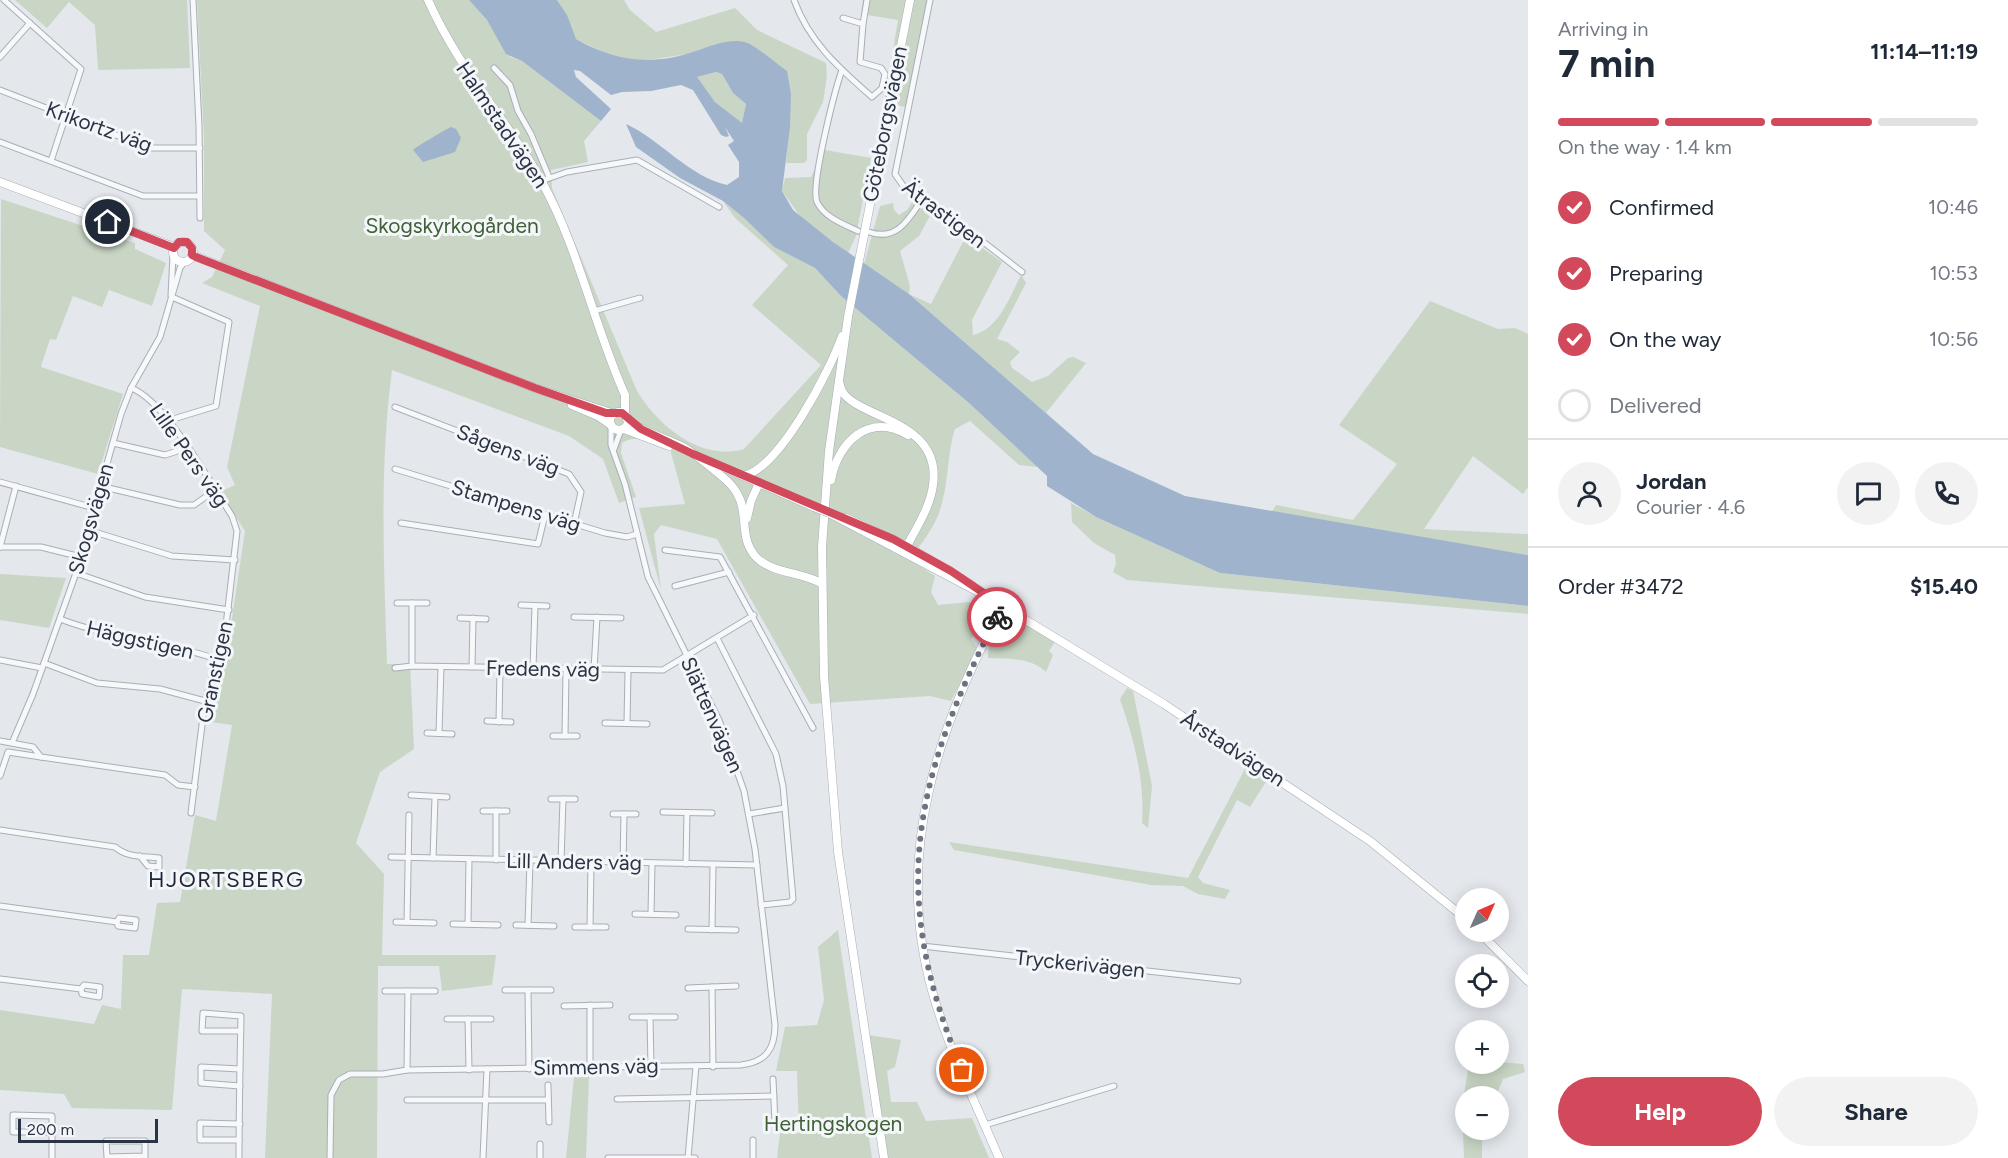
<!DOCTYPE html>
<meta charset="utf-8">
<style>
body{margin:0;font-family:Figtree,sans-serif;background:#f2f2f3;color:#1f2937;height:100vh;display:flex;flex-direction:column;font-size:22px;white-space:nowrap}
*{box-sizing:border-box;margin:0}
p{font-size:20px;color:#747a83}
.icon{flex:none;width:33px;height:33px;fill:none;stroke:currentColor;stroke-width:2;stroke-linecap:round;stroke-linejoin:round}
.map{position:relative;flex:1;overflow:hidden}
.side{display:flex;flex-direction:column;background:#fff;width:480px}
.side>*{flex:none}
.needle{width:39px;rotate:45deg}
.buttons{position:absolute;left:1455px;top:888px;display:grid;gap:12px}
.buttons a{display:grid;place-items:center;width:54px;height:54px;border-radius:50%;background:#fff;box-shadow:0 3px 15px #0003;font-size:30px}
.scale{position:absolute;left:18px;bottom:15px;width:140px;box-sizing:border-box;padding-left:6px;border:3px solid #2b3445;border-top:0;font-size:16px;line-height:21px;white-space:nowrap;color:#2b3445;-webkit-text-stroke:4px #f4f6f9;paint-order:stroke}
.pin{position:absolute;display:grid;place-items:center;width:51px;height:51px;color:#fff;margin:-26px;border:3px solid #fff;border-radius:50%;box-shadow:0 2px 6px #0007}
.courier{position:absolute;display:grid;place-items:center;width:60px;height:60px;margin:-30px;border:4px solid #d1495b;border-radius:50%;background:#fff;color:#222;box-shadow:0 2px 8px #0007}
.overview em{font-style:normal;font-weight:700}
.overview div{display:flex;flex-direction:column-reverse}
.overview{display:flex;align-items:center;justify-content:space-between;height:102px;padding:0 30px}
h1{font-size:39px;font-weight:700;line-height:45px}
.bar{display:grid;grid-template-columns:repeat(4,1fr);gap:9px 6px;align-content:center;height:72px;padding:0 30px}
.bar i{height:8px;border-radius:4px;background:#e0e1e3}
.bar .selected{background:#d1495b}
.bar p{grid-column:span 4}
.line{display:flex;align-items:center;gap:15px;padding:0 30px;border-top:2px solid #e0e1e3}
.line div{flex:1}
.round{display:grid;place-items:center;flex:none;width:63px;height:63px;border-radius:32px;background:#f2f2f3}
ol{padding:0 30px;list-style:none}
li{display:flex;align-items:center;gap:18px;height:66px}
li p{margin-inline-start:auto}
li .icon{padding:6px;border-radius:50%;background:#d1495b;color:#fff;stroke-width:4}
li:last-child{color:#747a83}
li i{width:33px;height:33px;border:3px solid #e0e1e3;border-radius:50%}
.button{display:flex;gap:12px;margin-top:auto;padding:12px 30px}
.button a{flex:1;height:69px;border-radius:36px;background:#d1495b;color:#fff;font-size:24px;font-weight:700;line-height:69px;text-align:center}
.button a+a{background:#f2f2f3;color:#1f2937}
main{display:flex;flex:1;min-height:0}
.map>svg:first-child{display:block}
</style>
<main>
<div class="map">
<svg width="1528" height="1158" viewBox="0 0 1528 1158">
<rect width="100%" height="100%" fill="#e4e7ec"/>
<g fill="#c9d6c5">
<path d="M15,0h172l3,68 -92,2 -3,-45 -26,-23 -22,26z"/>
<path d="M197,0h272l18,20 23,37 12,4 79,60 -17,20 4,21 -37,8 1,18 85,203c21,35 65,71 107,58l77,-84 -69,-60 36,-40 -53,-47 -12,-17 21,17 30,29 41,21 26,28 128,107 69,64 -19,-2 -49,-44 -15,8c-8,24 -6,49 -13,74 -5,21 -19,40 -33,56l26,17 -4,16 7,13 43,-4 10,8 -3,14 -17,16 7,10 -27,52 -21,-5 -120,8 -93,-165 -56,-14 -7,9 7,56 -22,-82 46,-4 -15,-55c-16,-6 -33,-16 -48,-6l-1,10 15,44 -17,6 -16,-44 -34,-23 -177,-66c-13,98 -8,196 -5,294h23l4,85 -34,23 -24,71 28,31 -2,81h114l-4,30 -50,6 -3,-25h-61l-1,192h-112l7,-164 -90,-5 -10,121 -100,-2 -8,-14 -64,-4v-80l94,14 8,-19 19,4 2,-54h26l8,-52 23,-1 15,-87 21,6 16,-96 -21,-3 -1,-21 16,-43 19,-127 -25,-39 15,-7 -8,-18 33,-161 -58,-23 10,-6 13,-27 -21,-19v-93z"/>
<path d="M557,0h67l6,10 26,22 79,-24 22,22 69,33 1,13 -4,26 -16,32v26l-3,3h-18l4,-48 -28,-61 -16,-12 -23,1 -36,11 -44,7 -30,-4 -37,-18z"/>
<path d="M863,0h68l-25,107 -22,-4 14,-83 -37,-6z"/>
<path d="M716,72l6,2 11,19 13,11 -4,20 -27,-22 -19,-25z"/>
<path d="M825,150l46,8 -15,78 -8,17 -45,-33 -21,-29 3,-13 26,-1z"/>
<path d="M915,198l18,12 -14,26 -19,15 10,35 -1,8 22,10 35,-68 36,26 -30,58 1,15c26,-6 36,-37 48,-60l5,8 -29,56 10,3 13,10 -10,10 2,6 20,14 16,-6 20,-18 5,-1 13,6 -40,50 -137,-119 -45,-30 16,-58 13,-3 1,7 5,5 8,-5z"/>
<path d="M1,199l134,44v6l31,14 -14,43 -43,-16 -7,17 -29,-11 -17,44 -6,-1 -8,24 -1,4 82,27 -25,80 -98,-27z"/>
<path d="M1430,301l68,28 17,-1 13,6v153l-5,7 -50,-38 -49,73 104,5v21l-257,-42 5,-8 77,15 44,-56 -58,-39z"/>
<path d="M1071,503l25,14 124,56 308,33v8l-401,-34 -14,-8 3,-8 -1,-9 -21,-12 -22,-21z"/>
<path d="M0,574l66,4 -17,50 -49,-8z"/>
<path d="M1006,614l50,26 -7,11 4,4 -7,17c-14,-15 -39,-13 -58,-14 0,-15 6,-35 18,-44z"/>
<path d="M1127,688l6,3 19,95 -4,42 -6,-5c3,-43 -8,-83 -22,-124z"/>
<path d="M1247,765l20,15 -17,27 -13,-7 -39,77 5,6 27,7 -5,9 -27,-5 -15,-8 -32,-1 -197,-35 -5,-8 239,36z"/>
<path d="M838,930l34,228h-95l3,-25h19l-2,-62h-21l9,-44 32,-2 7,-25 -6,-53z"/>
<path d="M868,1035l33,5 -6,27 -8,4 4,31h26l9,19 46,-3 17,40h-101z"/>
<path d="M1499,1062l24,2 2,8 -22,7 -7,17h-30v34h16v28h-18l-2,-51 7,-43 18,3z"/>
<path d="M574,1077h15l-3,81h-20z"/>
</g>
<g fill="#9fb4cc" fill-rule="evenodd">
<path d="M469,0h88l10,15 9,24c41,23 75,27 120,12 14,-5 34,-13 49,-9 10,3 32,22 42,29l4,23 -1,33 -8,64 11,19 40,32 76,52 184,160 92,42 343,59v51l-308,-33 -124,-56 -49,-31v-10l-78,-73 -128,-107 -26,-28 -41,-21 -30,-29 -21,-17 -43,-23 -44,-31 -10,-23c35,16 62,52 101,61l12,-8v-15l-11,-17 6,-4 -9,-14 4,9 -3,1 -5,-2 -28,-45 -12,-5 -30,6 -29,1 -11,3 -31,-24 -6,-1 2,7 35,32 -10,12 -79,-60 -16,-7 -19,-34zM716,72l6,2 11,19 13,11 -4,19 -27,-21 -18,-25z"/>
<path d="M451,127l5,2 5,9 -6,14 -32,10 -10,-12c1,-2 35,-22 38,-23z"/>
</g>
<g fill="none" stroke-linecap="round" stroke-linejoin="round">
<g stroke="#a9aeb7" stroke-width="7">
<g id="street">
<path d="M4,0l77,69 -30,92"/>
<path d="M193,0l6,126 1,92"/>
<path d="M794,0c15,42 45,68 78,97l10,-9 3,-14 -4,-6 -21,-6 3,-38"/>
<path d="M930,0l-35,174 9,13 46,29 72,56"/>
<path d="M843,18l20,6 4,-24"/>
<path d="M0,57l30,-34"/>
<path d="M494,68l16,17 8,26 13,23 18,43"/>
<path d="M842,70c-7,20 -32,116 -25,132 7,15 26,22 41,29"/>
<path d="M0,90l149,58h51"/>
<path d="M0,142l143,54h56"/>
<path d="M541,181l26,-9 70,-12 82,47"/>
<path d="M869,232c28,10 40,-13 54,-34"/>
<path d="M171,296l2,-41"/>
<path d="M594,311l46,-13"/>
<path d="M131,388c34,12 80,96 101,128l5,15 -12,103 -20,67 -14,112"/>
<path d="M395,407l174,67 12,18 -7,32"/>
<path d="M170,420l46,-14 13,-84 -57,-25"/>
<path d="M113,443l52,12 22,-7"/>
<path d="M614,449l7,-19"/>
<path d="M395,469l210,64 22,4 10,-3"/>
<path d="M0,482l94,26"/>
<path d="M100,486l80,19h14l20,-14"/>
<path d="M401,523l137,21 7,-29"/>
<path d="M88,530l84,26 63,4"/>
<path d="M0,547h41l40,10"/>
<path d="M0,547l16,-61"/>
<path d="M665,550l55,7 93,171"/>
<path d="M76,573l69,24 84,13"/>
<path d="M675,586l54,-14"/>
<path d="M397,603h30"/>
<path d="M521,605l26,1"/>
<path d="M574,617l47,1"/>
<path d="M460,618l26,1"/>
<path d="M60,619c52,20 107,22 159,41"/>
<path d="M717,638l59,116 7,32 10,113 -3,3 -29,3"/>
<path d="M0,660l42,8"/>
<path d="M44,663l53,20 63,6 45,12"/>
<path d="M412,666v-63"/>
<path d="M472,667l1,-49"/>
<path d="M395,668l17,-2 251,4 91,-55"/>
<path d="M533,669l2,-63"/>
<path d="M594,670l3,-53"/>
<path d="M487,721l24,1"/>
<path d="M499,722l1,-54"/>
<path d="M605,723l42,1"/>
<path d="M627,723l1,-52"/>
<path d="M427,733l25,1"/>
<path d="M439,733l2,-66"/>
<path d="M553,736h24"/>
<path d="M565,736l1,-66"/>
<path d="M0,741l33,6 8,10 124,18 13,10 17,2"/>
<path d="M12,743l21,-49 43,-121 45,-159 10,-26 29,-51 20,-69 5,-7"/>
<path d="M0,776l8,-24 33,5"/>
<path d="M411,795l36,2"/>
<path d="M551,799h24"/>
<path d="M483,811h24"/>
<path d="M663,812l49,1"/>
<path d="M613,814h23"/>
<path d="M749,814l36,-6"/>
<path d="M0,830l115,17c13,11 28,9 44,11v9l-11,-1 -8,-10"/>
<path d="M391,857l366,8"/>
<path d="M433,858l2,-61"/>
<path d="M496,860v-49"/>
<path d="M561,862l2,-63"/>
<path d="M623,863l1,-49"/>
<path d="M686,864l1,-51"/>
<path d="M0,906l117,16 1,4 17,2 1,-8 -17,-2 -2,4"/>
<path d="M635,914l41,1"/>
<path d="M651,914l1,-50"/>
<path d="M396,922l38,1"/>
<path d="M407,922l2,-107"/>
<path d="M453,924l45,1"/>
<path d="M468,924l1,-65"/>
<path d="M516,925l38,1"/>
<path d="M528,925l2,-64"/>
<path d="M575,927h31"/>
<path d="M590,927l1,-65"/>
<path d="M688,929l48,1"/>
<path d="M712,930l1,-65"/>
<path d="M922,946l316,35"/>
<path d="M0,979l81,10 3,-4 16,2 -1,10 -17,-3 -1,-5"/>
<path d="M712,987l1,80"/>
<path d="M688,988l48,-2"/>
<path d="M505,990h46"/>
<path d="M528,990l1,79"/>
<path d="M385,991h50"/>
<path d="M590,1005v63"/>
<path d="M564,1006l46,-1"/>
<path d="M632,1017h43"/>
<path d="M650,1017l1,50"/>
<path d="M447,1019h44"/>
<path d="M468,1019l1,51"/>
<path d="M407,1070l1,-79"/>
<path d="M773,1079l2,44"/>
<path d="M548,1085l1,37"/>
<path d="M240,1086l-39,-3v-16l39,2"/>
<path d="M617,1099l157,-3"/>
<path d="M407,1100h141"/>
<path d="M985,1125l129,-39"/>
<path d="M239,1140h-39v-17l40,1"/>
<path d="M753,1140v18"/>
<path d="M540,1144v14"/>
<path d="M52,1158v-42l-39,-1v17h39"/>
<path d="M145,1158v-17h-39l1,16 38,-1"/>
<path d="M239,1158c0,-47 1,-95 2,-142l-38,-3 -1,18h39"/>
<path d="M330,1158l1,-63 8,-15 11,-6h33l24,-4 334,-5c25,-3 34,-16 34,-40l-20,-176 -11,-58 -25,-71 -71,-143 -23,-93 -14,-39v-19"/>
<path d="M483,1158l4,-89"/>
<path d="M608,1158h87"/>
<path d="M688,1158l8,-92"/>
</g>
</g>
<g stroke="#a9aeb7" stroke-width="9">
<g id="secondary">
<path d="M428,0c31,70 78,118 114,182 37,67 52,144 83,213v20"/>
<path d="M0,182l174,65"/>
<circle cx="183" cy="252" r="10"/>
<path d="M192,255l343,133 79,26"/>
<path d="M840,385c5,34 103,30 93,100 -3,24 -19,46 -29,67"/>
<path d="M572,405l26,11 13,9"/>
<circle cx="619" cy="421" r="9"/>
<path d="M627,419c16,14 39,19 58,29 14,9 28,21 40,31 31,26 9,56 32,79 15,15 44,14 64,25"/>
<path d="M624,429l45,17"/>
<path d="M700,457l114,50"/>
<path d="M744,476c36,-9 86,-105 98,-140"/>
<path d="M831,480c7,-38 38,-68 77,-45"/>
<path d="M829,513l159,84 176,107 206,137 96,78"/>
<path d="M747,518l4,-17 8,-18"/>
<path d="M846,518l61,28 65,39"/>
<path d="M1479,932l49,49"/>
<path d="M884,1158l-46,-306 -14,-176 -2,-129 7,-96 19,-134 62,-317"/>
<path d="M999,1158c-23,-54 -50,-108 -66,-164 -40,-138 4,-267 70,-388"/>
</g>
</g>
<use href="#street" stroke="#f7f8fa" stroke-width="5"/>
<use href="#secondary" stroke="#fff" stroke-width="8"/>
<g stroke="#a9aeb7" stroke-width="9" stroke-linecap="butt">
<path id="secondary-bridge" d="M814,507l15,6"/>
</g>
<use href="#secondary-bridge" stroke="#fff" stroke-width="8"/>
</g>
<g fill="none" stroke-linecap="round" stroke-linejoin="round">
<path stroke="#6c737f" stroke-width="6" stroke-dasharray="0 10.8" d="M962,1070c-74,-175 -49,-290 35,-453"/>
<path stroke="#d1495b" stroke-width="8" d="M108,222l66,26 5,-6h8l5,6v7l4,2 339,131 71,25h16l19,16 52,25 200,85 58,32 52,35 -6,11"/>
</g>
<g text-anchor="middle" stroke-width="6" stroke-linejoin="round" paint-order="stroke">
<g font-size="21" fill="#2b3445" stroke="#f4f6f9">
<text transform="translate(885 124) rotate(-79)" y="7">Göteborgsvägen</text>
<text transform="translate(502 125) rotate(56)" y="7">Halmstadvägen</text>
<text transform="translate(99 127) rotate(20)" y="7">Krikortz väg</text>
<text transform="translate(944 214) rotate(37)" y="7">Ätrastigen</text>
<text transform="translate(508 450) rotate(21)" y="7">Sågens väg</text>
<text transform="translate(189 455) rotate(55)" y="7">Lille Pers väg</text>
<text transform="translate(516 506) rotate(17)" y="7">Stampens väg</text>
<text transform="translate(91 519) rotate(-74)" y="7">Skogsvägen</text>
<text transform="translate(140 640) rotate(13)" y="7">Häggstigen</text>
<text transform="translate(543 669) rotate(1)" y="7">Fredens väg</text>
<text transform="translate(215 672) rotate(-78)" y="7">Granstigen</text>
<text transform="translate(712 715) rotate(66)" y="7">Slättenvägen</text>
<text transform="translate(1233 749) rotate(33)" y="7">Årstadvägen</text>
<text transform="translate(574 862) rotate(1)" y="7">Lill Anders väg</text>
<text transform="translate(1080 964) rotate(6)" y="7">Tryckerivägen</text>
<text transform="translate(596 1067) rotate(-1)" y="7">Simmens väg</text>
</g>
<g font-size="21" fill="#3f6138" stroke="#f4f6f9">
<text x="452" y="233">Skogskyrkogården</text>
<text x="833" y="1131">Hertingskogen</text>
</g>
<g font-size="22" letter-spacing="1.5" fill="#1d2536" stroke="#f4f6f9">
<text x="226" y="887">HJORTSBERG</text>
</g>
</g>
</svg>
<div class="buttons">
<a><svg class="needle" viewBox="-14 -14 28 28"><path d="M0-13l5 13h-10z" fill="#e53935"/><path d="M0 13l5-13h-10z" fill="#747a83"/></svg></a>
<a><svg class="icon" aria-label="locate" viewBox="0 0 24 24"><circle cx="12" cy="12" r="6"/><path d="M12 2v4M12 18v4M2 12h4M18 12h4"/></svg></a>
<a>+</a>
<a>−</a>
</div>
<div class="scale">200 m</div>
<div class="pin" style="left:962px;top:1070px;background:#ea580c"><svg class="icon" aria-label="bag" viewBox="0 0 24 24"><path d="M5 8h14l-1 12H6zM9 8a3 3 0 0 1 6 0"/></svg></div>
<div class="pin" style="left:108px;top:222px;background:#1f2937"><svg class="icon" aria-label="home" viewBox="0 0 24 24"><path d="M3 11l9-7 9 7M6 9v11h12V9"/></svg></div>
<div class="courier" style="left:997px;top:617px"><svg class="icon" aria-label="bike" viewBox="0 0 24 24"><circle cx="6" cy="16" r="4"/><circle cx="18" cy="16" r="4"/><path d="M6 16l4-8h5l3 8M10 8l3 8H6M13 5h3"/></svg></div>
</div>
<section class="side">
<div class="overview"><div><h1>7 min</h1><p>Arriving in</p></div><em>11:14–11:19</em></div>
<div class="bar"><i class="selected"></i><i class="selected"></i><i class="selected"></i><i></i><p>On the way · 1.4 km</p></div>
<ol>
<li><svg class="icon" aria-label="check" viewBox="0 0 24 24"><path d="M5 12l5 5 9-10"/></svg>Confirmed<p>10:46</p></li>
<li><svg class="icon" aria-label="check" viewBox="0 0 24 24"><path d="M5 12l5 5 9-10"/></svg>Preparing<p>10:53</p></li>
<li><svg class="icon" aria-label="check" viewBox="0 0 24 24"><path d="M5 12l5 5 9-10"/></svg>On the way<p>10:56</p></li>
<li><i></i>Delivered</li>
</ol>
<div class="line" style="height:108px"><a class="round"><svg class="icon" aria-label="person" viewBox="0 0 24 24"><circle cx="12" cy="8" r="4"/><path d="M4 21q1-7 8-7t8 7"/></svg></a><div><b>Jordan</b><p>Courier · 4.6</p></div><a class="round"><svg class="icon" aria-label="chat" viewBox="0 0 24 24"><path d="M4 5h16v11H9l-5 4z"/></svg></a><a class="round"><svg class="icon" aria-label="phone" viewBox="0 0 24 24"><path d="M5 4h4l2 5-3 2q2 4 5 5l2-3 5 2v4C11 20 4 13 5 4z"/></svg></a></div>
<div class="line" style="height:78px"><div>Order #3472</div><b>$15.40</b></div>
<div class="button"><a>Help</a><a>Share</a></div>
</section>
</main>
